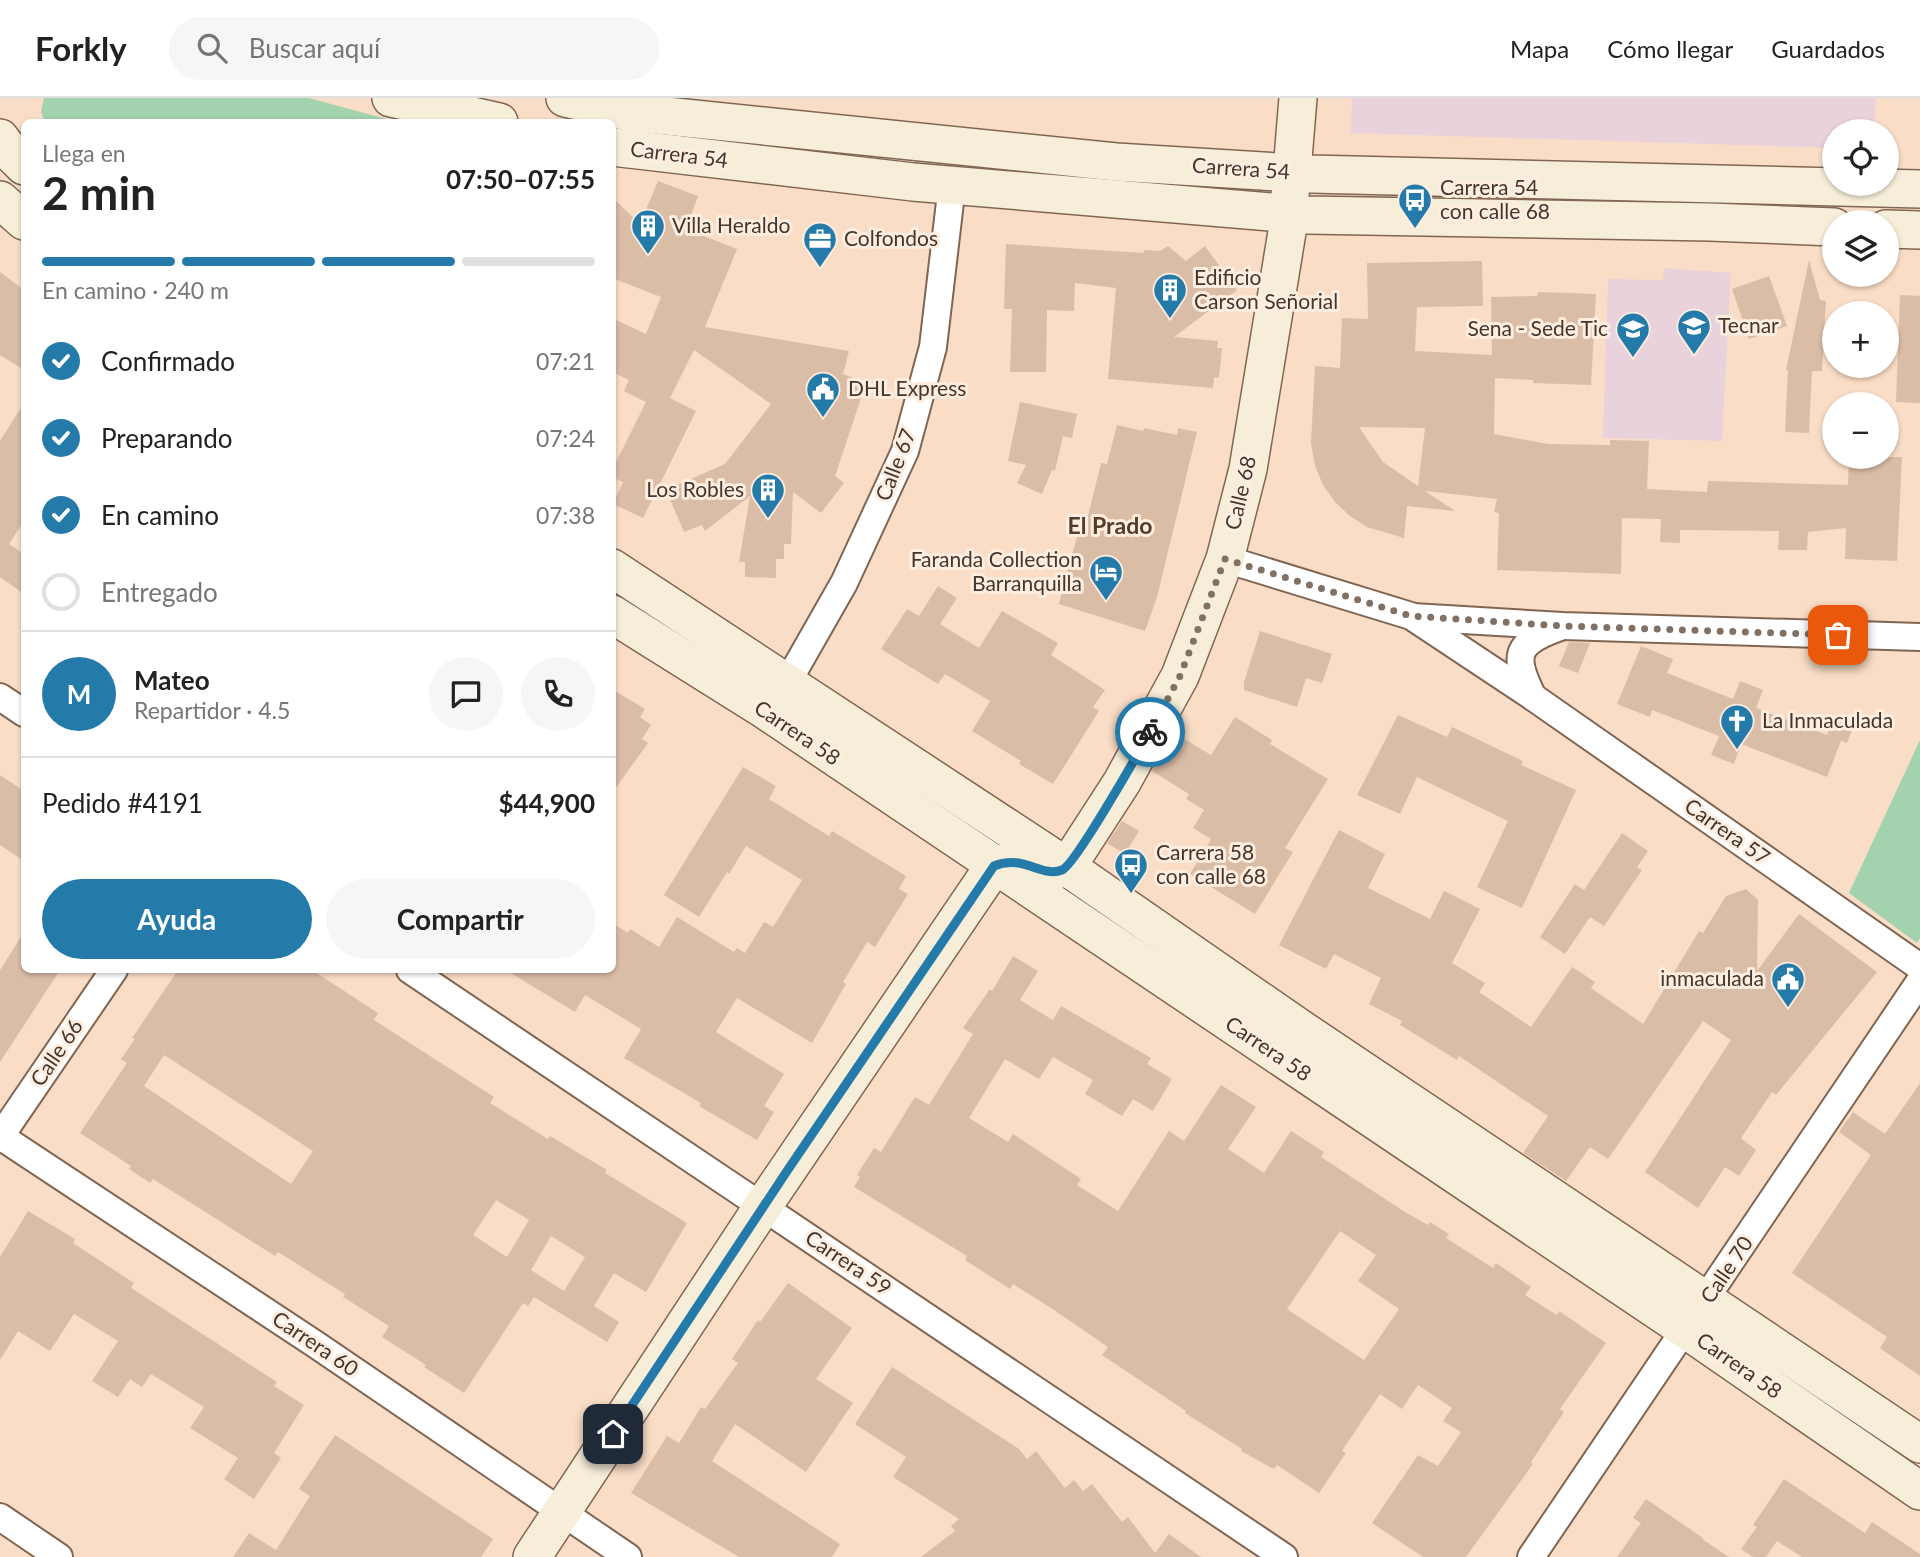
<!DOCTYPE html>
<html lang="es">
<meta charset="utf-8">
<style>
body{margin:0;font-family:Lato,sans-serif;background:#f6f6f6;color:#222;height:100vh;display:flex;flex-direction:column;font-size:26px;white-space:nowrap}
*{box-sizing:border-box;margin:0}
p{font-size:23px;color:#767676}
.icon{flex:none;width:38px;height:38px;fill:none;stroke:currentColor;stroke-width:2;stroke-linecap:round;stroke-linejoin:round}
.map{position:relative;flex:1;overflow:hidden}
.side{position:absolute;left:21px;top:21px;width:595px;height:854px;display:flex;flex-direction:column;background:#fff;border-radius:10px;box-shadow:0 2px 5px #0004}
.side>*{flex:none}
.controls{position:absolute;left:1822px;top:21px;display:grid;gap:14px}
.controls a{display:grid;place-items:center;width:77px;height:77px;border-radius:50%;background:#fff;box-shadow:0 2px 5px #0004;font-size:35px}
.pin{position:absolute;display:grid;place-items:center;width:60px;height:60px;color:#fff;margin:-30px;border-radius:14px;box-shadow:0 4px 10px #0006}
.courier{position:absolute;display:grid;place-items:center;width:70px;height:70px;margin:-35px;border:5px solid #247baa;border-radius:50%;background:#fff;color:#222;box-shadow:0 2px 9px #0007}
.head em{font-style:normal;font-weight:700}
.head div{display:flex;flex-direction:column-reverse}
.head{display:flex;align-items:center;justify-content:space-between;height:119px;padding:0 21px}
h1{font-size:46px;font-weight:700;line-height:52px}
.bar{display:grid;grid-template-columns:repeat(4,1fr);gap:10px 7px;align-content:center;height:84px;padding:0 21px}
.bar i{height:9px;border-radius:5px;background:#e0e0e0}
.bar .current{background:#247baa}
.bar p{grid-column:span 4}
.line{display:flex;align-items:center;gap:18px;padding:0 21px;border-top:2px solid #e0e0e0}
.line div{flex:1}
.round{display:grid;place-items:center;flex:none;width:74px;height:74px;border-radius:37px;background:#f6f6f6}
ol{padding:0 21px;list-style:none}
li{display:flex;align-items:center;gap:21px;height:77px}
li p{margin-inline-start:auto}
li .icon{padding:7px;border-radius:50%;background:#247baa;color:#fff;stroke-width:4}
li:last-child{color:#767676}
li i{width:38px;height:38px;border:4px solid #e0e0e0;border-radius:50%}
.action{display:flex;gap:14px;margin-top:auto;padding:14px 21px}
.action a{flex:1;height:80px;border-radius:42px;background:#247baa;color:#fff;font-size:28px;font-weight:700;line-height:80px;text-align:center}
.action a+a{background:#f6f6f6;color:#222}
header{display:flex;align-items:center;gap:42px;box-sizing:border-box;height:98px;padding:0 35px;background:#fff;border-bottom:2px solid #e0e0e0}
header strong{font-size:33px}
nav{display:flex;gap:38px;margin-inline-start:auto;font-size:24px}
.search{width:490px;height:63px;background:#f6f6f6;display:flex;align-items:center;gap:18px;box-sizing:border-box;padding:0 24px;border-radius:38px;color:#767676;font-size:26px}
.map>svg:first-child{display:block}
</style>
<header>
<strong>Forkly</strong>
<div class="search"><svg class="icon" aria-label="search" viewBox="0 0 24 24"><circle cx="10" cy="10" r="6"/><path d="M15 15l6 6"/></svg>Buscar aquí</div>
<nav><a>Mapa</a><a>Cómo llegar</a><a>Guardados</a></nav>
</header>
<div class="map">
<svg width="1920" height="1459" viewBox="0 0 1920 1459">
<rect width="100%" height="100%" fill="#faddc6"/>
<g fill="#ead2dc">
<path d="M1352,0h524l-2,33h-40v17l-483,-15z"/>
<path d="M1664,170l67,5 -9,168 -119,-3 5,-159 55,1z"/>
</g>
<g fill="#a3d2ae">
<path d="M44,0h265l81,22 -1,2h-344l-4,-10z"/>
<path d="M1920,642v198l-3,5 -68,-50z"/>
</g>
<g fill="#dabda7" fill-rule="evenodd">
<path d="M658,83l40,15 -12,33 51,20 -32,78 144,24 -6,23 23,9 -31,93 9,7 -23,30 -28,-21 -2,52h-7v15h-8v19l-31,-1v-15h-6l11,-66 -45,35 -3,-6 -18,7 -18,-42 59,-26 46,-60 -77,-54 -24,48 26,13 -53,107 -30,-14 10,-22 -11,-5v-7l34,-68 -22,-11 5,-11 -17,-8v-54l34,16 15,-37 -49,-19v-81l28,27z"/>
<path d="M1006,146l138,9v-3l16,1 8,-5 18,15 19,-15 32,44 -63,47 44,4 -1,7h5l-3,30 -5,-1 -1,11 -105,-9 8,-91 -41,-5 -1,28 -27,-1 -1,62h-36l2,-63h-8z"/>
<path d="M1809,162l11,40 6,1 -4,70h-10l-3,62 -24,-1 3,-62h-2z"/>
<path d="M1482,163l1,45 -66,1 -2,44 77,4 -1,-58 46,-1 1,-4 58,2 -5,91 -58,-2v-3l-38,-2 -1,56 54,10 62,1v-5l39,1 -2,48 60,3 1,-11 140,4 1,-28h53l-5,104 -52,-2 1,-31 -38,4 -1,18h-29l1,-19 -99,-1v13l-20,-1 1,-23 -39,-1 -1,56 -124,-4 2,-57 -5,-1 3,-13 -72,-8 30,20 -48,-5 -3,32 -37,-11 -17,-11 -15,-14 -12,-17 -8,-19 -4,-23 4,-77 25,2 2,-50 26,1 -1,-56zM1359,329l66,1 -7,58 -35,-24z"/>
<path d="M0,174l24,18v80l-24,-15z"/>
<path d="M1769,178l18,50 -38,13 -17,-50z"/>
<path d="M1900,197l20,1v107l-24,-1z"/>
<path d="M1020,304l57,12 -5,24 -9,-2 -8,35 -3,-1 -10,24 -25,-11 9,-18 -18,-4z"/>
<path d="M24,305v118l-15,23 15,10v40l-24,-17v-136z"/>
<path d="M1117,327l26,6 1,-3 33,7 1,-7 19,4 -40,165 -12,34 -86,-27 21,-79 5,3 16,-65 6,1z"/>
<path d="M938,488l19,12 -17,26 39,24 23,-37 56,32 -7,12 54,35 -12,17 6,4 -46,73 -34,-20 2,-3 -49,-30 18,-30 -45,-27 -7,10 -57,-35 26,-40 12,7z"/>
<path d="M1260,533l72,23 -10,29 -16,-5 -9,29 -53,-17v-8z"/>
<path d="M1569,544l21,1 -12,30 -19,-7z"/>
<path d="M1641,548l32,13 -6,14 66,26 7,-18 23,9 -7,18 71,27 7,-18 20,8 -7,18 -8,-3 2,1 -14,36 -86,-33 -7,20 -23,-9 8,-19 -67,-26 -2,7 -33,-13z"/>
<path d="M612,591l33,20 -5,8 11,8 -9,14 6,4 -36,50z"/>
<path d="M1398,617l49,22 5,-10 71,34 -2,4 55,25 -54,118 -45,-21 31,-66 -91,-44 -17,37 -43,-19z"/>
<path d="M1235,619l37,23 -2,4 58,35 -43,69 8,4 -38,62 -65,-40 21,-35 -18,-11 11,-18 -18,-11 3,-5 -37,-23 21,-39 38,23z"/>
<path d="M743,669l33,19 -7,13 60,37 3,-5 74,45 -7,13 9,5 -33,53 -8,-5 -24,40 3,2 -34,59 -75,-45 -21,34 68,42 -20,32 10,6 -17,28 -58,-34 2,-3 -77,-45 17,-29 -56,-34 -10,17 -69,-42h106v-47l16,10 2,-4 29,18 18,-30 57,35 3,-4 8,5 19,-31 9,5 29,-47 -56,-34 -17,28 -2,-2 -28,45 -35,-22z"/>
<path d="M0,677l24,16v70l-24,-16z"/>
<path d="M1122,723l17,10 -14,23 -18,-11z"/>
<path d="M1339,732l46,24 -17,34 62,31 14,-28 36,18 -28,54 33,20 -6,9 52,35 41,-60 23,15 -4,6 52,36 56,-93 4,2 23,-37 20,-7 12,11 -1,71 42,-57 78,58 -101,123 -4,-3 -31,46 15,12 -17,26 -14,-9 -27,41 -53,-36 86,-132 -28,-19 -95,138 -18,-12 -24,34 -43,-28 25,-37 -89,-60 -2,4 -57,-35 2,-4 -33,-17 12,-26 -47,-24 -8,15 -47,-24z"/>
<path d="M1622,735l26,18 -11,16 5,3 -38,56 -14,-9 -25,37 -25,-17 35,-53 9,6z"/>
<path d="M24,834v38h36l-60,92v-92z"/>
<path d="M1013,858l25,15 -18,29 33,20 8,-14 90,52 -4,6 25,15 -19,32 -20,-12 -11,17 -37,-22 8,-14 -40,-23 -14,22 -34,-20 -36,59 39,24 5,-8 68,45 -4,6 41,26 51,-80 15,10 37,-56 35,22 -28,42 36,24 27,-42 33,21 -3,5 84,55 23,13 2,-3 19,12 -3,4 47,30 3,-5 35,24 -6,8 32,20 2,-4 47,32 -46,66 4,3 -33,50 2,2 -67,93h-43l-51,-34 46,-68 20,11 23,-34 -18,-11 9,-13 -34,-23 -16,24 -22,-15 -38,57 4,2 -27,40 -42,-28 -3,4 -33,-18 1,-2 -57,-36 1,-2 -84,-56 6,-8 -57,-39 -38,-24 -3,5 -45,-29 2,-4 -113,-69 6,-10 -3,-2 17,-27 7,4 34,-55 14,8 44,-71 -10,-6 27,-39 2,2zM1340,1133l36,24 -18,26 41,28 -35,51 -77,-51z"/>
<path d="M178,872h134l66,43 -4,7 120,77 -4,6 58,36 2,-3 57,34 -2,3 82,50 -41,69 -32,-19 -20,33 25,16 -12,20 -73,-45 -6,9 -5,-3 -59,90 -40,-26 2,-2 -44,-28 7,-11 -46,-29 2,-3 -67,-42 -3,4 -122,-77 -3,4 -21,-14 2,-3 -51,-33 47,-70 -6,-4 14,-20 -3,-1zM164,957l149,96 -22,33 -147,-98zM496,1102l33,20 -22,37 -34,-22zM551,1138l34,21 -21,34 -33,-21z"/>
<path d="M1920,985v293l-40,-28 7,-11 -95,-64 79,-118 -32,-23 14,-20 32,22z"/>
<path d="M28,1113l47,28 -2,4 61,40 -3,5 146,94 -3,4 30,19 -30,48 7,5 -27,41 -30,-20 14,-21 -48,-30 14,-21 -53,-33 -9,13 -12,-8 -12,18 -26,-16 26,-40 -44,-27 -24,37 -32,-20 -18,29v-103z"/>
<path d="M788,1185l64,45 -36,51 37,24 -47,69 -71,-48 -23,37 128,83 -8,13h-93l-108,-64 36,-57 12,7 22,-36 4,2 33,-46 -6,-4 26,-39 2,2z"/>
<path d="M892,1269l127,82 8,10 9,-8 29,37 9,-8 9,11 9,-7 30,38 6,-5 27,36 14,-19 32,23h-280l34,-26 -4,-5 8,-7 -66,-42 13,-20 -51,-33z"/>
<path d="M335,1337l158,104 -12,18h-248l16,-24 27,17 34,-54 -11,-7z"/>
<path d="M1784,1381l81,54 7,-11 48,32v3h-118l-25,-16 -11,16h-13l-12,-8 16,-22 -4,-2z"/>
<path d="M1646,1401l57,39 -1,1 27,18h-112l24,-34 -8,-5z"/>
</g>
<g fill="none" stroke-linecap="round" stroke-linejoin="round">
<g stroke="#806652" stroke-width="30">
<g id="street">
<path d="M1225,461l186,57 122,81 387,270"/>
<path d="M1413,519l150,9 357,11"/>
<path d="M787,585l57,-100 61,-132 28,-104 19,-162"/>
<path d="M0,599l24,16"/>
<path d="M1533,599c-21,-42 -18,-54 27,-70"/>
<path d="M410,872l874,587"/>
<path d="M0,1038l315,208 313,213"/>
<path d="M0,1039l114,-167"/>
<path d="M0,1419l59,40"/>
<path d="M1531,1459l389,-576"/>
</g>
</g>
<g stroke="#806652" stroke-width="40">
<g id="secondary">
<path d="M391,0l108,24"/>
<path d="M565,0l62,14 489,50 195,12 609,15"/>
<path d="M0,40l12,16 12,12"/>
<path d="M612,49l301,35 394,33 403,7 124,5"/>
<path d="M0,102l24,21"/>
<path d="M1886,131l34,1"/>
<path d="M612,470l455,299 231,160 622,417"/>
<path d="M612,516l150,94 923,621 235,162"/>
<path d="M532,1459l231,-351 231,-340 19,-5 37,11 17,-5 55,-85 58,-106 45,-117 23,-90 39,-237 11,-134"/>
</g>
</g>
<use href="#street" stroke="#fff" stroke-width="26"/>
<use href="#secondary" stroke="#f7eeda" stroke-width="37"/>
</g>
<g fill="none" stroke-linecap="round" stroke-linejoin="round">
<path stroke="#827163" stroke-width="7" stroke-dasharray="0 12.6" d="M1150,634l30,-56 45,-117 186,57 152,10 275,9"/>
<path stroke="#247baa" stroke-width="9" d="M613,1336l174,-263 207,-305c30,-12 47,12 68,4 13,-5 77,-118 88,-138"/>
</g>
<defs>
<g id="bus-pin" transform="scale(1.75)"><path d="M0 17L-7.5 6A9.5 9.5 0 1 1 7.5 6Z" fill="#247baa" stroke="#ffeddf"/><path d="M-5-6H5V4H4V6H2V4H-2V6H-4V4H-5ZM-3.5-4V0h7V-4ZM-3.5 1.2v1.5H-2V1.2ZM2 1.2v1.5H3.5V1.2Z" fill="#fff"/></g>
<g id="building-pin" transform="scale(1.75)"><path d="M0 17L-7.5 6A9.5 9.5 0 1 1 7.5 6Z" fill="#247baa" stroke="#ffeddf"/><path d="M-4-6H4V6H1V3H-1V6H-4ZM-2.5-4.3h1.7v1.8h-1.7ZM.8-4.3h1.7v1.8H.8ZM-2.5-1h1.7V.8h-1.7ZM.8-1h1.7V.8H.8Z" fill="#fff"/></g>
<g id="office-pin" transform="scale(1.75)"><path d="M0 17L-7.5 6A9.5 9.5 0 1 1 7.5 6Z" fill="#247baa" stroke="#ffeddf"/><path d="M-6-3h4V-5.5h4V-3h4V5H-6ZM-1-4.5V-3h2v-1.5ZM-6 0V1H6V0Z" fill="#fff"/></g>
<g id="university-pin" transform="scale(1.75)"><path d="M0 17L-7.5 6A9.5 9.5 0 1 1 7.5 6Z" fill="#247baa" stroke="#ffeddf"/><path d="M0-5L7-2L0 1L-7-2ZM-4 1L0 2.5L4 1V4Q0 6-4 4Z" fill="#fff"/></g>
<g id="civic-pin" transform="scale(1.75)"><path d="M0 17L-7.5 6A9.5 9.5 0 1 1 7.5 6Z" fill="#247baa" stroke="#ffeddf"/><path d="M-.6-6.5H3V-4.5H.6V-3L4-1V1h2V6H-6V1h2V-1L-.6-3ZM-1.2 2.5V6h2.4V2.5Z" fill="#fff"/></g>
<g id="hotel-pin" transform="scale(1.75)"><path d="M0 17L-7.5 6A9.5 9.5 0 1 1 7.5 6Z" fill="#247baa" stroke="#ffeddf"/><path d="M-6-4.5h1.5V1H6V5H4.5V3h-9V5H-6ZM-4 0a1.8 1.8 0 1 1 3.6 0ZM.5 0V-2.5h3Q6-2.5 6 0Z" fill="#fff"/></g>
<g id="church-pin" transform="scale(1.75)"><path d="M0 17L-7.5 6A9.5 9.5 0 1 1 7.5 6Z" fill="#247baa" stroke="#ffeddf"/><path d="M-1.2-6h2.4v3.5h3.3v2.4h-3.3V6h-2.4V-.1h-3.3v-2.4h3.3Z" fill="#fff"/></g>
</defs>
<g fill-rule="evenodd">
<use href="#bus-pin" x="1415" y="102"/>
<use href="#building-pin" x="648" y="128"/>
<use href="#office-pin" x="820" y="141"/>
<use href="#building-pin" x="1170" y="192"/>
<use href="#university-pin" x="1694" y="228"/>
<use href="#university-pin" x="1633" y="231"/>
<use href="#civic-pin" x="823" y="291"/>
<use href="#building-pin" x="768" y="392"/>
<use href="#hotel-pin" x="1106" y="474"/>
<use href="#church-pin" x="1737" y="623"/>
<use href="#bus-pin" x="1131" y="767"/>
<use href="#civic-pin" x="1788" y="881"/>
</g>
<g text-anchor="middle" stroke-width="6" stroke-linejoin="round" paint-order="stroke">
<g font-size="21" fill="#42372e" stroke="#ffeddf">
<text transform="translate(679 57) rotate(7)" y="7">Carrera 54</text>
<text transform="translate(1241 71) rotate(4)" y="7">Carrera 54</text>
<text transform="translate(896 367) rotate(-69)" y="7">Calle 67</text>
<text transform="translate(1241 395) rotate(-77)" y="7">Calle 68</text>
<text transform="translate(797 635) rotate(34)" y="7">Carrera 58</text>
<text transform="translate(1727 734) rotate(35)" y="7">Carrera 57</text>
<text transform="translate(1268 951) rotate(34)" y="7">Carrera 58</text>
<text transform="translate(57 955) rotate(-56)" y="7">Calle 66</text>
<text transform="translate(848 1165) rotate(34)" y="7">Carrera 59</text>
<text transform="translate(1727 1172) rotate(-56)" y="7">Calle 70</text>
<text transform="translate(315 1246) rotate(34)" y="7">Carrera 60</text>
<text transform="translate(1739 1268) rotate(35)" y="7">Carrera 58</text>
</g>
<g font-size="21" fill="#42372e" stroke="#ffeddf" text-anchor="start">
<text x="1440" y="97">Carrera 54<tspan x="1440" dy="24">con calle 68</tspan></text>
<text x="672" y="135">Villa Heraldo</text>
<text x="844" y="148">Colfondos</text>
<text x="1194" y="187">Edificio<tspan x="1194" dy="24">Carson Señorial</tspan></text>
<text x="1718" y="235">Tecnar</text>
<text x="1608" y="238" text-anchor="end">Sena - Sede Tic</text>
<text x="848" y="298">DHL Express</text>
<text x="744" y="399" text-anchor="end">Los Robles</text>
<text x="1082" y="469" text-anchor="end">Faranda Collection<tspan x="1082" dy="24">Barranquilla</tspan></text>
<text x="1762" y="630">La Inmaculada</text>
<text x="1156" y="762">Carrera 58<tspan x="1156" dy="24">con calle 68</tspan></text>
<text x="1764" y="888" text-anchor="end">inmaculada</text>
</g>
<g font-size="23" font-weight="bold" fill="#533c29" stroke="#ffeddf">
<text x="1110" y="436">El Prado</text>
</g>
</g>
</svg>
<div class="controls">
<a><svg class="icon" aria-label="locate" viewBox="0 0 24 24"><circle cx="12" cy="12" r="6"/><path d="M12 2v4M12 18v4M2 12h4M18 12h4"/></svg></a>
<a><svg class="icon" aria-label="layers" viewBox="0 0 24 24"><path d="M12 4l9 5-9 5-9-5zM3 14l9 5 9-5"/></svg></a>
<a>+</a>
<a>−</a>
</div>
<div class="pin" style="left:1838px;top:537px;background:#ea580c"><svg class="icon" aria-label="bag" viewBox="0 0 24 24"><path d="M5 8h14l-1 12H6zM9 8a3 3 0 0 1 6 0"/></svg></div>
<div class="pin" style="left:613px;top:1336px;background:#1f2937"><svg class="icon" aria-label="home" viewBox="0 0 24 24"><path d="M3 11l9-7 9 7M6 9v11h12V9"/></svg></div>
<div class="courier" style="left:1150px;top:634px"><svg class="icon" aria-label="bike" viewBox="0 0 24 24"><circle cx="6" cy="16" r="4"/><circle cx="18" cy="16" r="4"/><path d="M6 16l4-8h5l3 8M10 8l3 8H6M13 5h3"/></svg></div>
<section class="side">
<div class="head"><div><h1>2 min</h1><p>Llega en</p></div><em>07:50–07:55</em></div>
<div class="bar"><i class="current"></i><i class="current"></i><i class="current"></i><i></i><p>En camino · 240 m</p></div>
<ol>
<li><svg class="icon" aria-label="check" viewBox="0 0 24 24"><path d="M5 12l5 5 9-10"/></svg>Confirmado<p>07:21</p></li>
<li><svg class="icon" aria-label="check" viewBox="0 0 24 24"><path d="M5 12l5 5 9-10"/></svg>Preparando<p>07:24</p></li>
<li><svg class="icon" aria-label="check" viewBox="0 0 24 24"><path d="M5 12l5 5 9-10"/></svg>En camino<p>07:38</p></li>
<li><i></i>Entregado</li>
</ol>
<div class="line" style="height:126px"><b class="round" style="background:#247baa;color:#fff">M</b><div><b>Mateo</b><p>Repartidor · 4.5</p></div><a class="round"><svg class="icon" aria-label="chat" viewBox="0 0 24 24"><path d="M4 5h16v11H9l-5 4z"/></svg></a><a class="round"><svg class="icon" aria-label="phone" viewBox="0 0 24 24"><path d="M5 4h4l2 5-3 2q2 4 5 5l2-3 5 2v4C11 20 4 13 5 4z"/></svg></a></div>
<div class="line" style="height:91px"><div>Pedido #4191</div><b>$44,900</b></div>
<div class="action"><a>Ayuda</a><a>Compartir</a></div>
</section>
</div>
